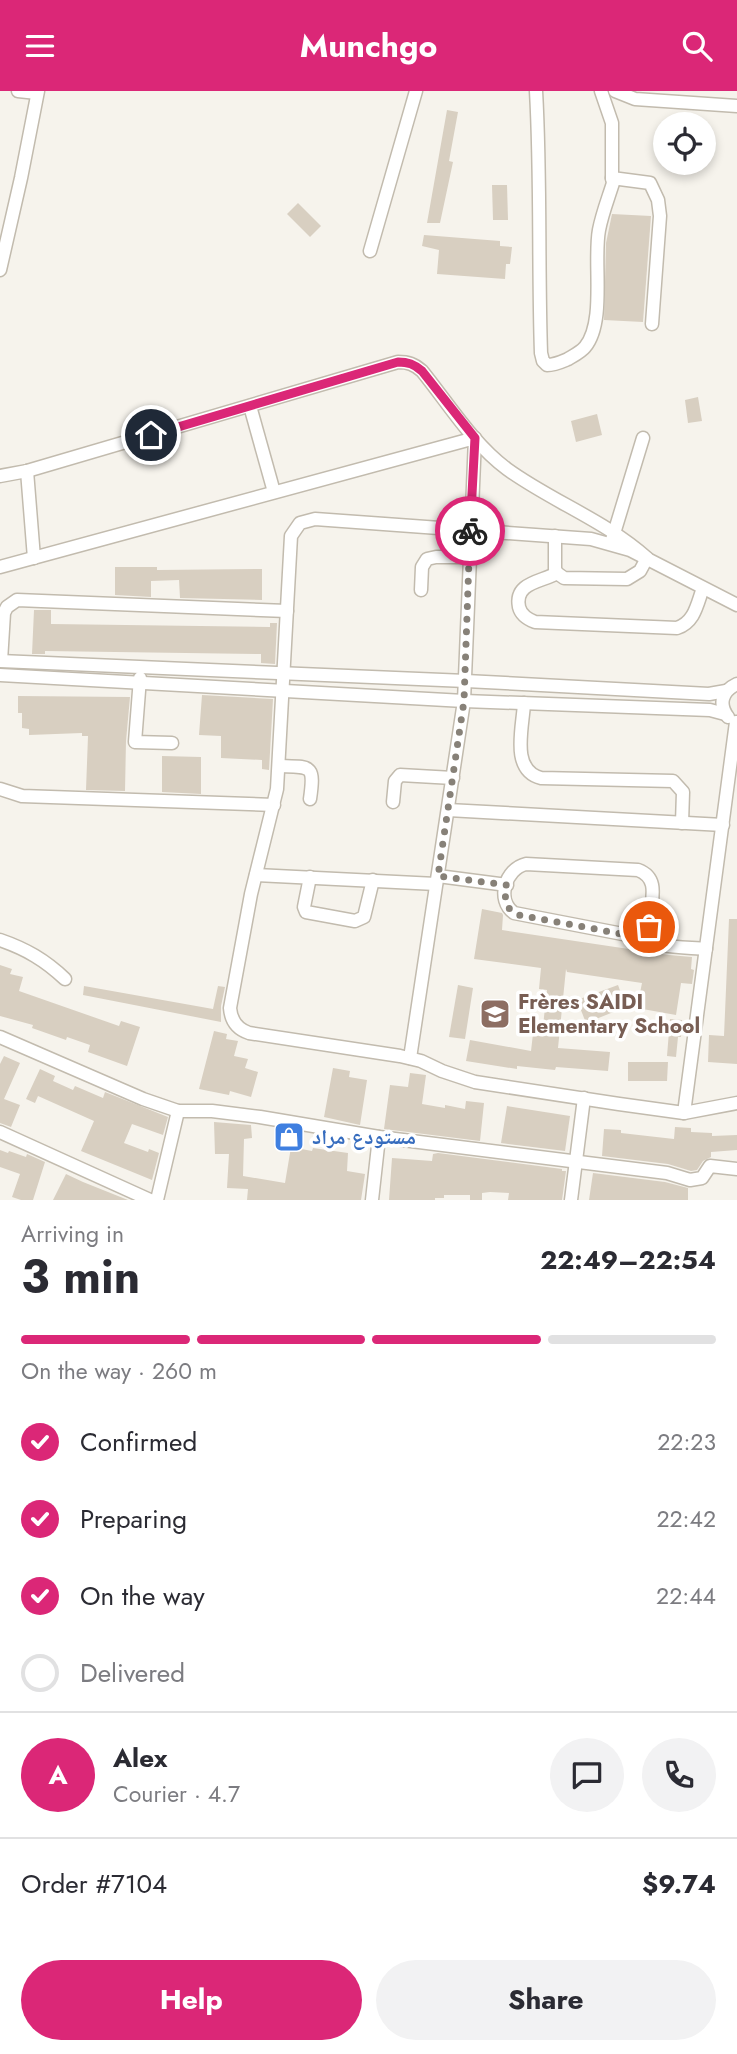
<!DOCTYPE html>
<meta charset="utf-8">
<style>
body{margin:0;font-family:Jost,"Noto Naskh Arabic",sans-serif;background:#f2f2f3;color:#2b2b33;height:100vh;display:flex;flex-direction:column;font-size:26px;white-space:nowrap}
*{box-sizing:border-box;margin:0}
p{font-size:23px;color:#7c7c81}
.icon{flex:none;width:38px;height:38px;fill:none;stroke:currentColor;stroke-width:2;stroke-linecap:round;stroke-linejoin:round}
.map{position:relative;height:1109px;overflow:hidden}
.side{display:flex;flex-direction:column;background:#fff;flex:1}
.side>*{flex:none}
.buttons{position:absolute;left:653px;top:21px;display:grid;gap:14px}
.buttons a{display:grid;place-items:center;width:63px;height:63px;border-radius:50%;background:#fff;box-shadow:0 4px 10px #0003;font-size:35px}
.pin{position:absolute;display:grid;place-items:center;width:60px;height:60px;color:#fff;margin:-30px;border:4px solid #fff;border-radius:50%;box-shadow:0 2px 7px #0007}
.courier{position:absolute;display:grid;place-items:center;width:70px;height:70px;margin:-35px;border:5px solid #db2777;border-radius:50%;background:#fff;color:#222;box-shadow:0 2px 9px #0007}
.overview em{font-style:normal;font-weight:700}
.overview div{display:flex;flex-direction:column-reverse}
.overview{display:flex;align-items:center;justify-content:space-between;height:119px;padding:0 21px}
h1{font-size:46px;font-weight:700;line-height:52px}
.bar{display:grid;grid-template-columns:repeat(4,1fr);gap:10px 7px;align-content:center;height:84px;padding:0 21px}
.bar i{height:9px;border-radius:5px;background:#e1e1e2}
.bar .selected{background:#db2777}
.bar p{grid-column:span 4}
.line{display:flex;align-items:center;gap:18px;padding:0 21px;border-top:2px solid #e1e1e2}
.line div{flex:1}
.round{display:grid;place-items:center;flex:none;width:74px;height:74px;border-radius:37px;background:#f2f2f3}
ol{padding:0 21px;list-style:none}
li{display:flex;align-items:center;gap:21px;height:77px}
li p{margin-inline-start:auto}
li .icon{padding:7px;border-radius:50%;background:#db2777;color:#fff;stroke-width:4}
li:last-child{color:#7c7c81}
li i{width:38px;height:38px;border:4px solid #e1e1e2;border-radius:50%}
.action{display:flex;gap:14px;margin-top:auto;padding:14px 21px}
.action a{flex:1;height:80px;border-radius:42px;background:#db2777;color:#fff;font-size:28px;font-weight:700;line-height:80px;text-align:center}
.action a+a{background:#f2f2f3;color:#2b2b33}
header{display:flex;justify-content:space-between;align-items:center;height:91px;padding:0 21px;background:#db2777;color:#fff;font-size:32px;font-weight:700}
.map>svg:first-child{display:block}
</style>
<header><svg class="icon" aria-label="menu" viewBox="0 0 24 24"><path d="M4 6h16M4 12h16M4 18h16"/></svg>Munchgo<svg class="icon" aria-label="search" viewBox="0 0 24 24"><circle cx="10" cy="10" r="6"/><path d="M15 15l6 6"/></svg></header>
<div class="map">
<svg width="737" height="1109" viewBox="0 0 737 1109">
<rect width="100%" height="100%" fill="#f6f3ec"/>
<g fill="#d8cfc1">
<path d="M447,19l11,2 -9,49 4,1 -13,61h-13z"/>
<path d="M492,94h15l1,35h-15z"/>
<path d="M298,112l23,23 -11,11 -23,-23z"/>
<path d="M612,123l39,2 -8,106 -39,-2 2,-77z"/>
<path d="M424,144l76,6v5l12,1 -2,17h-4l-1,15 -68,-5 2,-24 -17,-4z"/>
<path d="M698,306l4,24 -14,2 -3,-23z"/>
<path d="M597,323l5,21 -26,7 -5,-21z"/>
<path d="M115,476h42v3l105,-1v31l-82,-2 -1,-18 -28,1v16l-36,-2z"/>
<path d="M34,519h17v14l219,3v-4h7l-2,41 -14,-1v-9l-216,-3v3h-13z"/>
<path d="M202,604l71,4 -4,71 -7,-1v-9l-41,-2v-22l-22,-1z"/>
<path d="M18,605l112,1 -4,44 -1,50 -39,-1 2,-54h-6v-3l-53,2v-6l-7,-1v-15h-4z"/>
<path d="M162,665l39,1v37l-39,-2z"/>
<path d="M482,818l20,4 1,2 -1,15 167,25 23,2 -1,12 3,1 -2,14 -11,-1 -5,32 -39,-7 5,-25 -75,-11 -1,-3 -8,79 52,4 -2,19 -52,-4 -1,3 -38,-4v3l-51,-8 4,-21 61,11 3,-26 9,1 4,-36 -8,-1 2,-21 -67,-9z"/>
<path d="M729,828h8v145l-29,-2 1,-27 15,1z"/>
<path d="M0,874l12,4 -2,5 13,3 -4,14 100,35 2,-5 19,6 -13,39 -39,-14 2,-7 -23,-8 -1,3 -34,-12 1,-3 -33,-9z"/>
<path d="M458,894l15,3 -8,51 -16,-2z"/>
<path d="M618,894l8,22 -40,16 -9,-23z"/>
<path d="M84,895l129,23 5,-23 7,1 -4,19v16l-138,-27z"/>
<path d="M670,928l12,1 -1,17h-3l-2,20 -9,-1z"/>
<path d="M214,940l13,3 -1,5 12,2 -4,15 14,3 -3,9 13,4 -7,25 -21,-6 -1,4 -30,-6z"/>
<path d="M4,965l16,7 -16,36 16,6 -9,22 -11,-4v-59z"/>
<path d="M628,971h40l-1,19h-39z"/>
<path d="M333,977l17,3 -1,6 18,3 -7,45 -36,-8z"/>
<path d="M40,978l15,7 -2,5 20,9 2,-4 28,12 2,-6 63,25 -5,18 -31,-11 -8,19 24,9 1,-3 10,4 -7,27 -71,-29 13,-30 -56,-25 -3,7 -9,-4z"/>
<path d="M410,982l16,2 -4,29 23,4v-3l20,4 1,-8 18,2 -4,38 -96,-12 6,-44 18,2z"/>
<path d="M507,1015l63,10 -5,35 -64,-8z"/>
<path d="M214,1031l37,3 1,13 -8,1 -1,37 42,7 6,-36 21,4 1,-3 35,5 -1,18 18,3 -4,26h-114l1,-11 -21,-1 2,-34h-14z"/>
<path d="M675,1036l16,1v4l21,1v3l25,-1v15l-26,2v5l-8,4 -6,9 -6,1 -23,-7 -66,-8 2,-27 17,1v3l53,6z"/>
<path d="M0,1059l8,3 1,-2 17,6 1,-3 18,8 -12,38h-12l-9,-3 8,-23 -20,-7z"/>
<path d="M438,1062l124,16v2h4l-4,29h-54l1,-7 -19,-1 -8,1v7h-12v-5h-26v3h-9v2h-46l3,-42 40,3 1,-7z"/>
<path d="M593,1082l72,9 23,6v12h-99z"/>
<path d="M66,1083l17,8 45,18h-75z"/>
</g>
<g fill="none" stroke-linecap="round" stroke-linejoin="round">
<g stroke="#c2bbae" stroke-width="15">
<g id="minor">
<path d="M18,0l19,2"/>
<path d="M536,0c5,87 2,174 5,262l2,8 4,4c8,0 14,-3 21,-6 5,-3 13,-7 17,-12 21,-25 8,-86 14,-117 3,-16 9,-31 14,-47l-1,-5"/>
<path d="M601,0l11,32v55l38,5 8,17 2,16 -8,108"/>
<path d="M615,0l20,8 102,7"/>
<path d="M370,160l46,-160"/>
<path d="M0,179l21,-92 17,-87"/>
<path d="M250,315l24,86"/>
<path d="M27,380l7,87"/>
<path d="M0,385l27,-5 371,-109c10,0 16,2 24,9 26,32 51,73 85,98 44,32 99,52 140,89l-7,13 -13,8 -63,-1 -7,-5 -2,-4v-33"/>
<path d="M612,449l31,-102"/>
<path d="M0,476l475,-129 -11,263 -54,357"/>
<path d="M557,482c-15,9 -43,9 -38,34 2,8 8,12 16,15l142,6c18,-6 20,-24 26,-40"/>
<path d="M421,499l1,-23 5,-8 9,-2h33"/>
<path d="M737,514l-107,-55 -39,-11 -276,-20 -15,4 -9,13 -14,253 -26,105 -21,114c1,13 7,21 19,25l151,23 21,5 21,10 33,11 144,22 65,9 53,-10"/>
<path d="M0,570l466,20 243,13 17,-3"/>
<path d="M1,570l3,-48 3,-6 10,-7 270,11"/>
<path d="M0,584l464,26 246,9 15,4"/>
<path d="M140,587l-5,64 37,1"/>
<path d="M524,612c-1,24 -14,67 17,75l132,3 10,11 -1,31"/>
<path d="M728,626c-10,-13 -6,-26 9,-33"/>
<path d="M279,675c32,1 36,-2 31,33"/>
<path d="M0,698l22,7 252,9"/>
<path d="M393,711l2,-21 5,-6 53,3"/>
<path d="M448,719l275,15"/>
<path d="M526,773l112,6c19,7 15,24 13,40 0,6 0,13 -3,18 -3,6 -8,7 -15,8l-119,-23c-18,-13 -9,-44 12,-49z"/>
<path d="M256,784l180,9"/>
<path d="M438,785l69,9"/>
<path d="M310,786l-6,30 2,5 49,9 9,-4 9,-37"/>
<path d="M638,845c13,12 49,11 68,13"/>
<path d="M0,849c26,9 45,20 65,39"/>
<path d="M0,946l143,62 35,12h34l48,6 119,20 288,36 23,7 12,-2 8,-12 27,3"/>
<path d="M684,1022l52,-391"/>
<path d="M0,1041l150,68"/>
<path d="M157,1109l21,-89"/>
<path d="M372,1109l7,-63"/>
<path d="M571,1109l13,-102"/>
</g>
</g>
<use href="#minor" stroke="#fff" stroke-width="12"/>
</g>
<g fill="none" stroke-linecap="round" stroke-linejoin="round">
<path stroke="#878178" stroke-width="7" stroke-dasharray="0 12.6" d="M470,440l-6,170 -26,175 69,9c-3,13 -3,24 12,30l114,21 9,-2 7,-7"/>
<path stroke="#db2777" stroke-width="9" d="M151,344l247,-73c10,0 16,2 24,9l53,67 -5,93"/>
</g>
<defs>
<g id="school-square" transform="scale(1.575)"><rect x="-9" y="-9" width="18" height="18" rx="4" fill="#8d6e63" stroke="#fff"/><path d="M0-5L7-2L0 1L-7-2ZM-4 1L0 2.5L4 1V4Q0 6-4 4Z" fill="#fff"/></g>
<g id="shop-square" transform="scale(1.575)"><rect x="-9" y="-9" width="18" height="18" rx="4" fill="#3f7fe0" stroke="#fff"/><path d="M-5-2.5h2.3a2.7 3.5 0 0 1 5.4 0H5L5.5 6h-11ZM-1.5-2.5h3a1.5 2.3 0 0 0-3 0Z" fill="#fff"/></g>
</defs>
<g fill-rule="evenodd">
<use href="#school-square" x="495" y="923"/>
<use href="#shop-square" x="289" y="1046"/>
</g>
<g text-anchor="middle" stroke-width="7" stroke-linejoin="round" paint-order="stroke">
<g font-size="21" font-weight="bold" fill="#785e54" stroke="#fff" text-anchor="start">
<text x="518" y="918">Frères SAIDI<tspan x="518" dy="24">Elementary School</tspan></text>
</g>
<g font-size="21" font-weight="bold" fill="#366cbe" stroke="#fff" text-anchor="start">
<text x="312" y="1053">مستودع مراد</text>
</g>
</g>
</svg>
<div class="buttons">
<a><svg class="icon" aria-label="locate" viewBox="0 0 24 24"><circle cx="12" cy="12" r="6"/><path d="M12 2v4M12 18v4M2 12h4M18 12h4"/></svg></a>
</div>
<div class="pin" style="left:649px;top:836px;background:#ea580c"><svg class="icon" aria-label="bag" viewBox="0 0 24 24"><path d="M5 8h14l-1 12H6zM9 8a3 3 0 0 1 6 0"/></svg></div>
<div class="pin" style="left:151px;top:344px;background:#1f2937"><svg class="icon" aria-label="home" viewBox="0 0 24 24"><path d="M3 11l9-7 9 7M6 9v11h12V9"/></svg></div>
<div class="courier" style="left:470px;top:440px"><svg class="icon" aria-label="bike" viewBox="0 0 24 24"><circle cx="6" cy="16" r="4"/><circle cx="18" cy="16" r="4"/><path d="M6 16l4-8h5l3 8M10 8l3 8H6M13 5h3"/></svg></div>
</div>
<section class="side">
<div class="overview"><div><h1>3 min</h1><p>Arriving in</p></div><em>22:49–22:54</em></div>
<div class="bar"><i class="selected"></i><i class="selected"></i><i class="selected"></i><i></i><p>On the way · 260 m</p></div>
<ol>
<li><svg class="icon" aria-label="check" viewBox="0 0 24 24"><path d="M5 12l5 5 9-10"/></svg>Confirmed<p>22:23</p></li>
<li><svg class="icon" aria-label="check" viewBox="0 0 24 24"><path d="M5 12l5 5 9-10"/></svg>Preparing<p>22:42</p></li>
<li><svg class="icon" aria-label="check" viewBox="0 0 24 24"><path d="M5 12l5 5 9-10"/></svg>On the way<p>22:44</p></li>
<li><i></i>Delivered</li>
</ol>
<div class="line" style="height:126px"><b class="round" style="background:#db2777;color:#fff">A</b><div><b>Alex</b><p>Courier · 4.7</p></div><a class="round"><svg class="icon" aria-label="chat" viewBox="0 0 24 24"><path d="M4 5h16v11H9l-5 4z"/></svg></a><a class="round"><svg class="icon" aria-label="phone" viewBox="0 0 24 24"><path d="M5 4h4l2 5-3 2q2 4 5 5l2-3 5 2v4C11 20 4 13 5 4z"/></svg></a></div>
<div class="line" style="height:91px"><div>Order #7104</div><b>$9.74</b></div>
<div class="action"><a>Help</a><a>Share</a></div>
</section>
